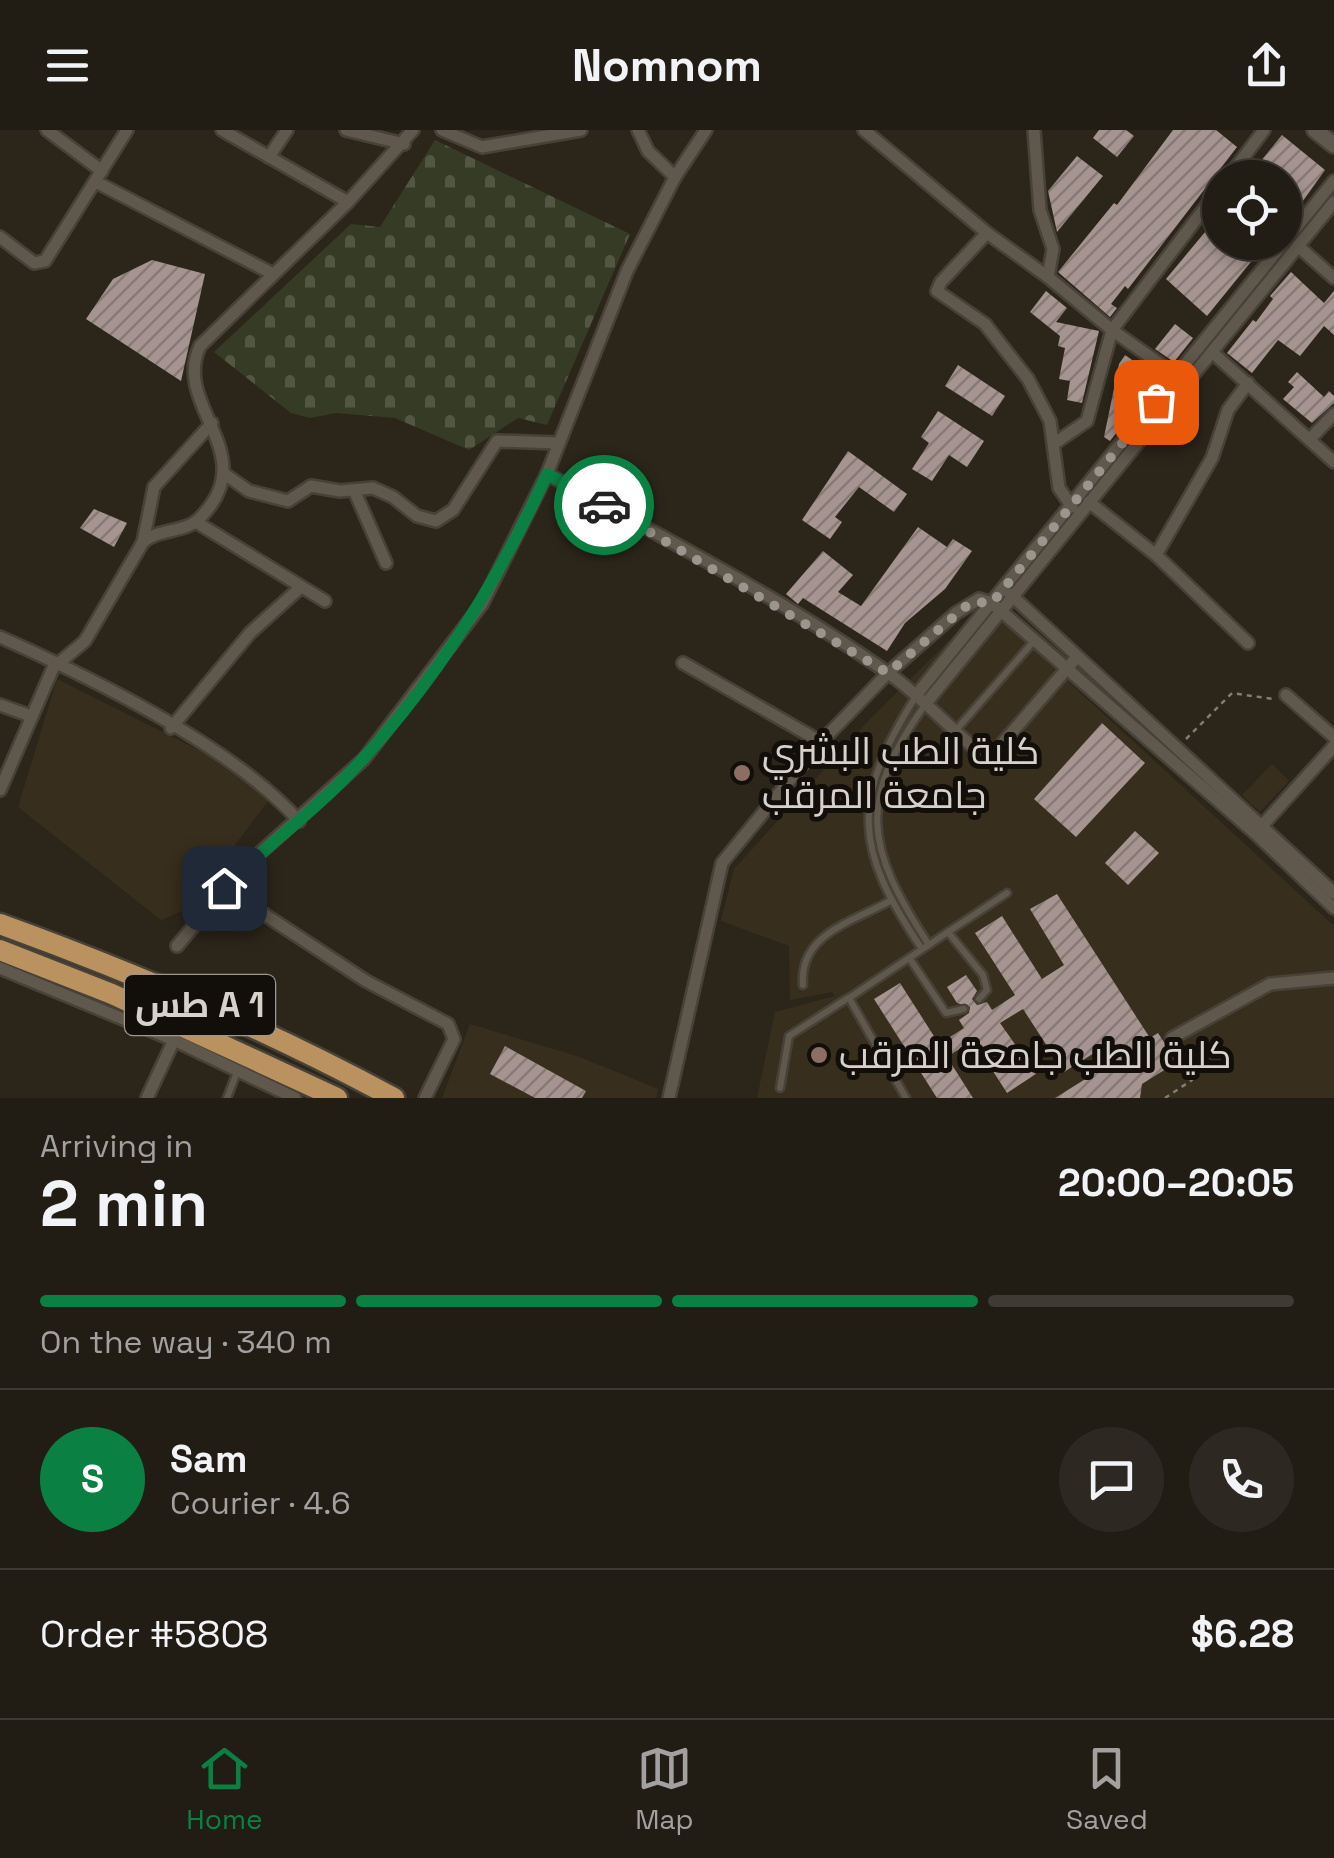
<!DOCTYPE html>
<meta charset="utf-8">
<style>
body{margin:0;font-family:"Space Grotesk",Cairo,sans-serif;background:#2d2922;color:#f1f3f6;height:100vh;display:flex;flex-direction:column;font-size:38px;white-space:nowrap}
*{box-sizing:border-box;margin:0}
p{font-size:32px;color:#a2a1a0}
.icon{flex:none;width:55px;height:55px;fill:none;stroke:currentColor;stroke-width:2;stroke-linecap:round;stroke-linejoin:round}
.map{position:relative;height:968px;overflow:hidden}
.panel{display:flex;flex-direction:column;background:#211c14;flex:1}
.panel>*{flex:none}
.fabs{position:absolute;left:1202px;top:30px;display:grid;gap:20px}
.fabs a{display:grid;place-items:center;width:100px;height:100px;border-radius:50%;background:#211c14;box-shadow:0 5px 15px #0003,0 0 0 2px #3e3a34;font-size:50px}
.pin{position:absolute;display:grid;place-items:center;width:85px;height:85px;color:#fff;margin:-42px;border-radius:20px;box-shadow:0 5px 15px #0006}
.courier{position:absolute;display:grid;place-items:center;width:100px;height:100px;margin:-50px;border:8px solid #0b8043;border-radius:50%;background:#fff;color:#222;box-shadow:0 2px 12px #0007}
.headline em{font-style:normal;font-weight:600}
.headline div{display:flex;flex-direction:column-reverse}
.headline{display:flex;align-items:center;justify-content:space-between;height:170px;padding:0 40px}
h1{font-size:65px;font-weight:600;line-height:75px}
.bar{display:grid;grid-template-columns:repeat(4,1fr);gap:15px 10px;align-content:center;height:120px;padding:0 40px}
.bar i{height:12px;border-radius:8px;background:#3e3a34}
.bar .on{background:#0b8043}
.bar p{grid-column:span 4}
.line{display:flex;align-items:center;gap:25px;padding:0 40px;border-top:2px solid #3e3a34}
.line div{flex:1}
.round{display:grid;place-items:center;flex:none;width:105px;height:105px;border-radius:52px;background:#2d2922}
header{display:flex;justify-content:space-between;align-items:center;height:130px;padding:0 40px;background:#211c14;font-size:45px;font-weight:600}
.dock{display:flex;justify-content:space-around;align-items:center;height:140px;border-top:2px solid #3e3a34;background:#211c14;font-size:28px;color:#a2a1a0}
.dock a{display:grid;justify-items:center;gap:5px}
.dock .on{color:#0b8043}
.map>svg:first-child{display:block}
</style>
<header><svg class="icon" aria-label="menu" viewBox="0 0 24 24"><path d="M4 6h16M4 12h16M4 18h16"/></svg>Nomnom<svg class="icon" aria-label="share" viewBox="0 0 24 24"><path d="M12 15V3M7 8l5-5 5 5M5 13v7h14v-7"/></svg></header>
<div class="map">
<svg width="1334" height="968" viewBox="0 0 1334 968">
<defs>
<pattern id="cemetery-stones" width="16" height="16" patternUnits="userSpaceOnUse" patternTransform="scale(2.5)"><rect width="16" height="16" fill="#353b24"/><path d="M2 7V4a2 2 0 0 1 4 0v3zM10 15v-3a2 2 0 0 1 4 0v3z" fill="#525642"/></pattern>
<pattern id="building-hatch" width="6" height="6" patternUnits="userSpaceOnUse" patternTransform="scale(2.5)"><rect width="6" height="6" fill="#a5948f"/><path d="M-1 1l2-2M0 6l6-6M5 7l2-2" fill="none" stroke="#877a76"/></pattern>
</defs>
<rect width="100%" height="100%" fill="#2c261a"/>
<g fill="#382e1d">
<path d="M985,475l349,321v172h-577l18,-86 60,-16 -3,-4 -42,8 -1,-54 -68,-25 13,-52 135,-149z"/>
<path d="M57,549l201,101 10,21 -81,108 -26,11 -143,-113z"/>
<path d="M1272,634l17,17 -29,31 -18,-17z"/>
<path d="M470,894l110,33 78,32 -2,9h-214z"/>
</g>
<path fill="url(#cemetery-stones)" d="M435,10l195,94 -83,191 -29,-7 -49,32 -74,-32 -59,-5 -26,5 -19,-5 -77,-61 137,-128 29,3z"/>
<g fill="url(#building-hatch)">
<path d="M1099,0h27l8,6 -17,21 -24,-19z"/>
<path d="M1173,0h43l21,17 -109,142 -3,-3 -14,18 6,4 -7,9 -52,-45 56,-69 3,2z"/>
<path d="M1282,5l43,35 -40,56v-48h-38z"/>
<path d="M1077,26l26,20 -46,56 -9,-41z"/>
<path d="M1220,84v28h47l-60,74 -41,-37z"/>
<path d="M152,130l53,14 -24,107 -95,-62 27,-40z"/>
<path d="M1291,142l33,31 10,-12v44l-10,-9 -24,30 -22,-16 -26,33 -25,-20 26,-33 3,2 17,-23 -3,-3z"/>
<path d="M1046,161l21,17 -11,14 43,9 -17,72 -15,-3 3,-19 -11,-2 6,-31 -7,-2 2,-10 -30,-24z"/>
<path d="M1175,194l18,14 -19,24 -19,-13z"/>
<path d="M1125,225l34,24 -49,62 -6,-4 15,-73z"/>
<path d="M958,235l47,31 -13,20 -47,-30z"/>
<path d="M1297,242l27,25 5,-6 5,5v7l-22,20 -29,-24 11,-12 -6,-5z"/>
<path d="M938,281l46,30 -17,26 -18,-12 -17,26 -20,-12 17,-26 -8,-6z"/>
<path d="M848,321l59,43 -13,18 -35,-25 -24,30 7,5 -12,17 -28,-19z"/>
<path d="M94,379l33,14 -13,24 -34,-19z"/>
<path d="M918,397l29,20 6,-8 19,12 -27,38 -40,34 -18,28 -84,-53 -5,6 -12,-10 37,-43 30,24 -15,17 23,14z"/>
<path d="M1102,593l43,40 -69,74 -42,-38z"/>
<path d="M1135,701l24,22 -31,32 -23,-22z"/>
<path d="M1057,764l93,144 8,-5 19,29 -35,22 -2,14h-85l56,-35 -9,-15 -38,24 -41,-63 -23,14 36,51 -29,19 -34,-53 -26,17 26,41h-36l-63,-99 26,-16 39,61 25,-16 -5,-8 10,-7 1,-6 -13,-4 -10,-16 19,-12 11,16 -5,8 5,6 10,-3 5,8 23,-15 -40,-62 27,-17 40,63 22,-14 -34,-56z"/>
<path d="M505,916l81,45 -4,7h-47l-45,-24z"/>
</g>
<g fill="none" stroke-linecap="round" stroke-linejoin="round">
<g stroke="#474138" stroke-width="11">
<g id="service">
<path d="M916,566c-65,104 -63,151 6,253"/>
<path d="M927,572c-71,99 -62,145 2,243"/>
<path d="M956,600l78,-89"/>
<path d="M948,802l59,-39"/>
<path d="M910,829l36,54 18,-4"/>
<path d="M803,855c-4,-51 49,-63 87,-84"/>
<path d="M780,958l9,-52 59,-38"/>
<path d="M227,968l10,-26"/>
<path d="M906,968l-57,-100 99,-66 35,43 4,15 -8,9"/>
</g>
</g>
<g stroke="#474138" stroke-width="16">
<g id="minor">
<path d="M47,0l55,41"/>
<path d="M222,0l126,72"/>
<path d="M346,0l58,14"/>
<path d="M442,0l40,17 99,-17"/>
<path d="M638,0l10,21 27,26"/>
<path d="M864,0l123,103 61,44"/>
<path d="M1034,0l6,80 13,39 -5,28 64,53 -25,91 -32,22"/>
<path d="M269,27l18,-27"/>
<path d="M1228,48l36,-48"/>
<path d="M96,52l177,92"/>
<path d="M987,103l-46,49 -4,9 48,33 43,55 22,42 9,67 13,19"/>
<path d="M0,107l34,26 11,-2 82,-131"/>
<path d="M1298,116l36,32"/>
<path d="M1212,222l122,110"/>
<path d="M1177,246l-65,-46 108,-142"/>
<path d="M1310,309l24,-25"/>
<path d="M547,344c115,63 236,125 344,201 33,24 60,55 92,80l12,-3 82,-95"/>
<path d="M226,345l23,16 39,10 23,-15 29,5 33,-3 20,9 24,19 19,5 17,-11 44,-69 60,2"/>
<path d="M354,360l32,73"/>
<path d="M1089,372l67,53 56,-97 16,-48 20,-27"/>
<path d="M196,392l129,79"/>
<path d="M143,412l11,-55 58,-64"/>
<path d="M1156,425l92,88"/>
<path d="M1010,464l324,299"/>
<path d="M0,507c92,41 233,110 299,184"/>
<path d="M683,533l138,79"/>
<path d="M917,564l417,-513"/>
<path d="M1286,565l48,42"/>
<path d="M927,572l407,-500"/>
<path d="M0,575l31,11"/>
<path d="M171,598l79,-95 51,-46"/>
<path d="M0,660l53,-122 32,-27 58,-99c17,-14 41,-9 56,-23 66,-65 -28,-112 1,-173l148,-144 65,-72"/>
<path d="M1260,698l74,-82"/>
<path d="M224,758l142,93 82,43 6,15 -29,59"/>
<path d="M177,816l63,-75 124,-112 118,-155 65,-130 80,-203 48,-94 31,-47"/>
<path d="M0,838l174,72 121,58"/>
<path d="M1172,908l98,-54 64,-6"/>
<path d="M147,968l27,-58"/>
<path d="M669,968l53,-235 99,-121 67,-69 68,-60 23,-14 13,4 264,231 78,74"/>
</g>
</g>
<g stroke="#474138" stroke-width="20">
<path id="tertiary" d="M1315,0l19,15"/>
</g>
<g stroke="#474138" stroke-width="25">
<g id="trunk">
<path d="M0,794c135,49 268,106 394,174"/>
<path d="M0,820l112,44 225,104"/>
</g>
</g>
<g stroke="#827d74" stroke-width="2.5" stroke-dasharray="5 5" stroke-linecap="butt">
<path d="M1186,609l46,-46 41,6"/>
<path d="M1165,968l27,-18 -16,-32"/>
</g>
<use href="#service" stroke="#60584c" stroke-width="6"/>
<use href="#minor" stroke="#60584c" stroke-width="11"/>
<use href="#tertiary" stroke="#60584c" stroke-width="15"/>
<use href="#trunk" stroke="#ba925f" stroke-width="20"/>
</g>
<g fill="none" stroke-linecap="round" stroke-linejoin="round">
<path stroke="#9a968d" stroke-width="10" stroke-dasharray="0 18" d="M604,375l284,168 83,-71 21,1 164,-201"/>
<path stroke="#0b8043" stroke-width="12" d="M224,758c38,-39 82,-70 119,-108 87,-89 153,-194 204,-306l57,31"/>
</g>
<g fill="#8d6e63" stroke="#120f0a" stroke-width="4">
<circle cx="742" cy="643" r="10"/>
<circle cx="819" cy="925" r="10"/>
</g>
<g text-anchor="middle" stroke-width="10" stroke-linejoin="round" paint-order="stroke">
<rect fill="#120f0a" stroke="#9b9891" stroke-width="2.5" x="125" y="845" width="150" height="60" rx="8"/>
<g font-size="35" font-weight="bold" fill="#d6d2cb">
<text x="200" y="887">طس A 1</text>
</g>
<g font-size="38" fill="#d6d2cb" stroke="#120f0a" text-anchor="start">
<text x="762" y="634">كلية الطب البشري<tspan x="762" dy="44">جامعة المرقب</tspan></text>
<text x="839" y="938">كلية الطب جامعة المرقب</text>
</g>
</g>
</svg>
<div class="fabs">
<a><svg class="icon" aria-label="locate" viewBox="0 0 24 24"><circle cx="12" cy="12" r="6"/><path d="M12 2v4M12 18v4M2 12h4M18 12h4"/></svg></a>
</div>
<div class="pin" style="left:1156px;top:272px;background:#ea580c"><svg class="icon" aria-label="bag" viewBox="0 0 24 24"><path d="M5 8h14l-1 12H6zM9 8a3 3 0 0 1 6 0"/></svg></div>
<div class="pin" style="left:224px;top:758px;background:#1f2937"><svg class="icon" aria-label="home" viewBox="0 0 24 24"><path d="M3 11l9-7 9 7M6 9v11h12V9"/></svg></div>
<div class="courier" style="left:604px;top:375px"><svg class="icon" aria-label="car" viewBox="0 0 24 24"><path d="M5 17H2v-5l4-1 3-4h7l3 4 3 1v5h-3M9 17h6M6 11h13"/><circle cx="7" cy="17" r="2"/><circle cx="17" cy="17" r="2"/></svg></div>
</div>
<section class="panel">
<div class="headline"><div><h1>2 min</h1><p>Arriving in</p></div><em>20:00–20:05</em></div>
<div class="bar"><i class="on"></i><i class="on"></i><i class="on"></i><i></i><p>On the way · 340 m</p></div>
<div class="line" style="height:180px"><b class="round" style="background:#0b8043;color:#fff">S</b><div><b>Sam</b><p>Courier · 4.6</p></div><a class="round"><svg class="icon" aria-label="chat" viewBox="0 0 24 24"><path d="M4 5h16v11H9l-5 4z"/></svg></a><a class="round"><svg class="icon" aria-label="phone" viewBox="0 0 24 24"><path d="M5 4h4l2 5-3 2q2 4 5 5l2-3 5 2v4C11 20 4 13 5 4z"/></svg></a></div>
<div class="line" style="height:130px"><div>Order #5808</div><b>$6.28</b></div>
</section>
<nav class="dock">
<a class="on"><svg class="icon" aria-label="home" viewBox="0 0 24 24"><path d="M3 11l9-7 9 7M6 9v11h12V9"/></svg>Home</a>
<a><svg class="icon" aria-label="map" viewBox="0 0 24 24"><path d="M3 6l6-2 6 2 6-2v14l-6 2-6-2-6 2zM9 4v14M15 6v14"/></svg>Map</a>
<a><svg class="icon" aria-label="saved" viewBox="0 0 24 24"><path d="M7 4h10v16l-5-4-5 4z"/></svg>Saved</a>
</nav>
